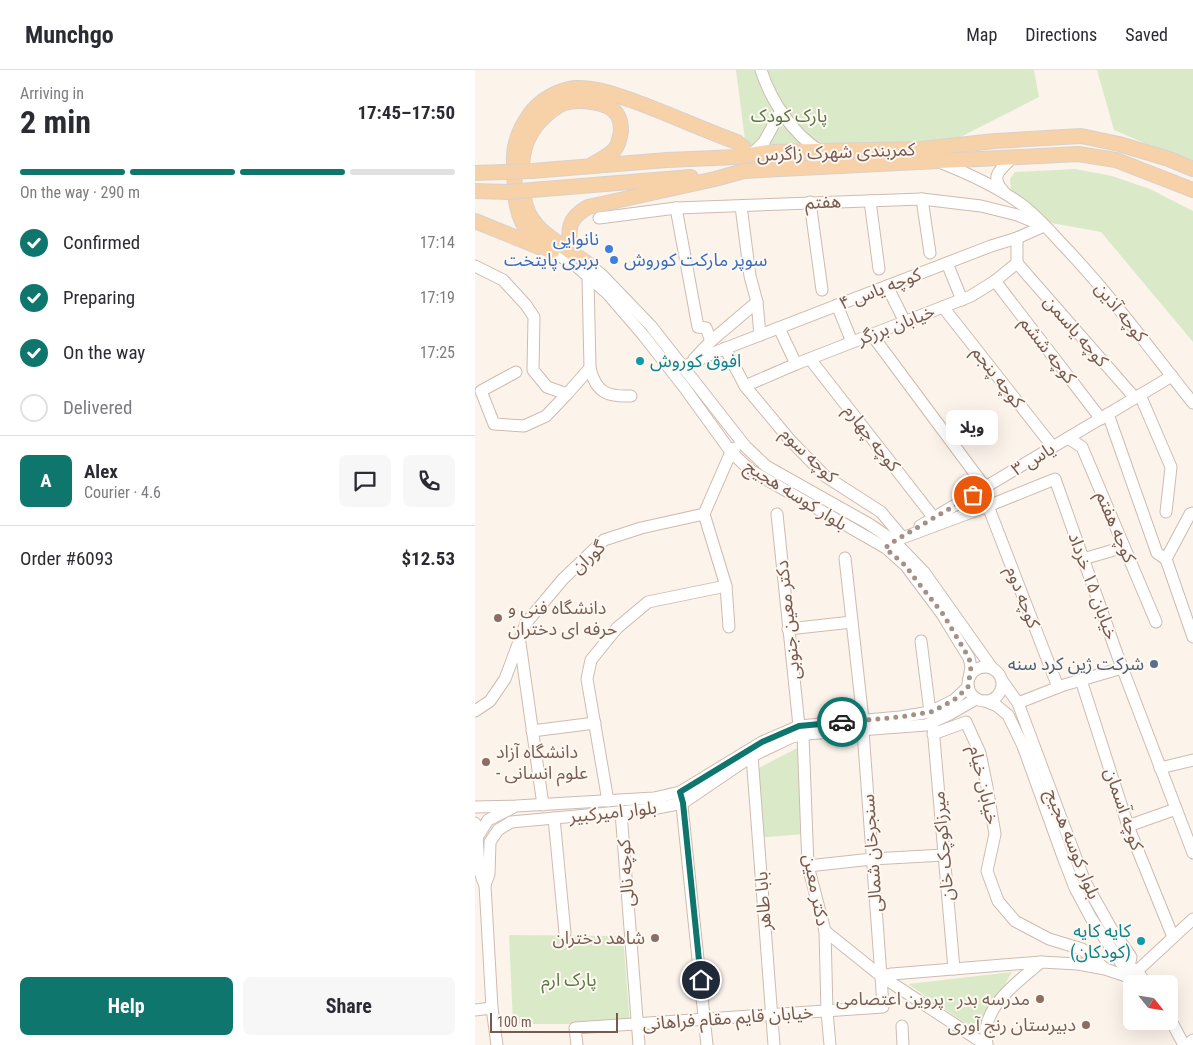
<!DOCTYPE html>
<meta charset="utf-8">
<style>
body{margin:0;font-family:"Roboto Condensed","Noto Sans Arabic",sans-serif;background:#f7f7f7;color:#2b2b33;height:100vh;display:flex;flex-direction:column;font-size:19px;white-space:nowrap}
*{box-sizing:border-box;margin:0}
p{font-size:16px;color:#7c7c81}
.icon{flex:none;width:28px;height:28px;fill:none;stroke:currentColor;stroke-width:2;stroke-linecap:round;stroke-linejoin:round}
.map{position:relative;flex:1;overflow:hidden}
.sheet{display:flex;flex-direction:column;background:#fff;width:475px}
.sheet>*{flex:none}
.needle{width:32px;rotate:120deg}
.fabs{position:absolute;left:648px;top:905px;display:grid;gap:10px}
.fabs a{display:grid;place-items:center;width:55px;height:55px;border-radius:8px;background:#fff;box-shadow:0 5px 20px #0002;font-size:25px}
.scale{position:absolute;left:15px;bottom:12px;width:128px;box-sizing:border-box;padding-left:5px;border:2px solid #77594e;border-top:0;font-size:14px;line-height:18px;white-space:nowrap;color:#77594e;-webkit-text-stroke:4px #fef8f2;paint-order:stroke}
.pin{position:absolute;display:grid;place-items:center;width:42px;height:42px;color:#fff;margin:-21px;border:2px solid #fff;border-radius:50%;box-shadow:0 1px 5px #0007}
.courier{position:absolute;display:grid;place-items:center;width:50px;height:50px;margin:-25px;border:4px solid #0f766e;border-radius:50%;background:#fff;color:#222;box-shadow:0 1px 6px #0007}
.bubble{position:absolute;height:35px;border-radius:8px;background:#fff;box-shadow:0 5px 20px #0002;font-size:16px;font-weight:700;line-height:35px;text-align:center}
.head em{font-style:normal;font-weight:700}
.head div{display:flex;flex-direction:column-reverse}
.head{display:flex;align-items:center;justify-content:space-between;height:85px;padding:0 20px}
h1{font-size:32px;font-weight:700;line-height:38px}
.bar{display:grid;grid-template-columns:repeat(4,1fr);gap:8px 5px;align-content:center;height:60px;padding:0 20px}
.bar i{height:6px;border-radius:4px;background:#e1e1e2}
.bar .selected{background:#0f766e}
.bar p{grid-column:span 4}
.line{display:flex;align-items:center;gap:12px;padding:0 20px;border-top:1px solid #e1e1e2}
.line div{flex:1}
.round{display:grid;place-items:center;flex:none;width:52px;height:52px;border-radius:8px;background:#f7f7f7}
ol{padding:0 20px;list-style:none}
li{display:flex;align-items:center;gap:15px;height:55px}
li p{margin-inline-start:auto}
li .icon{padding:5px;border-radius:50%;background:#0f766e;color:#fff;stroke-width:4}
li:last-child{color:#7c7c81}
li i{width:28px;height:28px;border:2px solid #e1e1e2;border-radius:50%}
.primary-button{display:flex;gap:10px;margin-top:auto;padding:10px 20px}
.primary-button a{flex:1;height:58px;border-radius:8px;background:#0f766e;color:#fff;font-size:20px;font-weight:700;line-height:58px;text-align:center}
.primary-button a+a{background:#f7f7f7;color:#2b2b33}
header{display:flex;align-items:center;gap:30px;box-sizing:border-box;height:70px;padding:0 25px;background:#fff;border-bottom:1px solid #e1e1e2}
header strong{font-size:24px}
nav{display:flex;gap:28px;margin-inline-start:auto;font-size:18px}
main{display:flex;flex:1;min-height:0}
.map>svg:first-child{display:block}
</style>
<header>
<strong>Munchgo</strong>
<nav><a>Map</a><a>Directions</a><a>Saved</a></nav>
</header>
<main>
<section class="sheet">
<div class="head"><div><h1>2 min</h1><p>Arriving in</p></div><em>17:45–17:50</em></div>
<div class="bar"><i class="selected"></i><i class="selected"></i><i class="selected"></i><i></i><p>On the way · 290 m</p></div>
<ol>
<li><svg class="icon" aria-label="check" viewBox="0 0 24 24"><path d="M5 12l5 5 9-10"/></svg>Confirmed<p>17:14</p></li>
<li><svg class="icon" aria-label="check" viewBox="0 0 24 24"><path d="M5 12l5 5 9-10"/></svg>Preparing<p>17:19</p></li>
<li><svg class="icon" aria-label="check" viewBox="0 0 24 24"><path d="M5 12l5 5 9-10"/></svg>On the way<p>17:25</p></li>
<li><i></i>Delivered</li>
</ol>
<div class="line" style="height:90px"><b class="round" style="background:#0f766e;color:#fff">A</b><div><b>Alex</b><p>Courier · 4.6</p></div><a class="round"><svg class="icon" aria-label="chat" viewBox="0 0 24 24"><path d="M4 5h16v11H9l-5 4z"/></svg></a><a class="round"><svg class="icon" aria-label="phone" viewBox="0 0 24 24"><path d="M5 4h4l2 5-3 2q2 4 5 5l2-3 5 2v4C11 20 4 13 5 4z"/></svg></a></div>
<div class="line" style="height:65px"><div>Order #6093</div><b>$12.53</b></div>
<div class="primary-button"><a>Help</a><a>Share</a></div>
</section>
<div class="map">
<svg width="718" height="975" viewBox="0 0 718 975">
<rect width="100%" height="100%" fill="#fcf4eb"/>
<g fill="#daeac9">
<path d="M261,0h298l5,27 -108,55 -183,12z"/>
<path d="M622,0h96v94l-79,-34z"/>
<path d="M600,99l37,7 38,13 43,22v131l-92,-110 -55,-10 -35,-32 -1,-11 5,-7z"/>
<path d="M326,676l4,88 -49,4 -3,-67z"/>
<path d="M34,865l114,1 7,88h-117z"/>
<path d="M537,902l-34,60 -70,-48z"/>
</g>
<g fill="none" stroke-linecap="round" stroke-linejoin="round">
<g stroke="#cebbb0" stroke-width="13">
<g id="minor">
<path d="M286,0c10,31 31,63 59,81"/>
<path d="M276,85l13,-13 17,-31"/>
<path d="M464,92c28,11 57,24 82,42 15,11 28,26 41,40 47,49 88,105 131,159"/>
<path d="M529,122c-15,-16 -4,-22 9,-35"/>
<path d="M447,129l8,54"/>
<path d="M395,131l9,68"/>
<path d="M335,132l12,88"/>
<path d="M266,136l9,70 7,26 3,33"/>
<path d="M201,138l22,119 8,1 5,13"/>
<path d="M124,148l77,-10 246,-9 59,7 36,9 27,11"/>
<path d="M77,182l22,12 33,29 37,43 40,51 47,65 19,18 136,78 20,18 36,48 27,44 2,9 -2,11"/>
<path d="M112,193l15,12 49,51 94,120 21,20 103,58 25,17 30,31 68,96"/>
<path d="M472,193l15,37"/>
<path d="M542,193l118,135"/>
<path d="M0,196l28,14 23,25 8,12 -1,53 14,17 20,7 23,-26"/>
<path d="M113,207l2,91c6,25 18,29 41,28"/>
<path d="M520,211l106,138"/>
<path d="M412,216l18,36"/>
<path d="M362,235l15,37"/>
<path d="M468,237l110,140"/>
<path d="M304,258l17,36"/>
<path d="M397,265l113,152"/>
<path d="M250,278l20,38 45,54 35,36 56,36 21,25"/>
<path d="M219,289l17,-18 46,-39"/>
<path d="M335,289l124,159"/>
<path d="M208,297l33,-15 275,-106 26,-8 27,-12"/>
<path d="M41,302l-35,19 13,33 30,2 22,-10 21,-22"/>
<path d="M270,316l51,-22 175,-68 24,-15 22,-18v-25"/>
<path d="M665,325l31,72 -5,45"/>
<path d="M633,344l49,139 9,6"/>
<path d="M593,368l14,9 74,175"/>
<path d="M513,436l70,181"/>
<path d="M718,443l-3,1 -24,45 27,78"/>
<path d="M229,444l22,72 3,41"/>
<path d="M302,444l22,212"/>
<path d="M445,456l252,-150"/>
<path d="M419,471l94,-35 67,-27 62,175 76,199"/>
<path d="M370,488l18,162"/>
<path d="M608,489l41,-12"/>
<path d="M313,559l64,-7"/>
<path d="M446,571l9,71"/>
<path d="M45,573l23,162"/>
<circle cx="510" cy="614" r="17"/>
<path d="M606,610l47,146 45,111"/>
<path d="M528,612l15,21 67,179 26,46 20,29 -2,10"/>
<path d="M510,631l12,5 11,9 15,31 40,111 12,31 16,30 30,45 16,8 8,11"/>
<path d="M543,633l46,-18 58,-17"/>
<path d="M0,641l15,-10 15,-22 21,-56 37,-44 41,-39 37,-12 63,-14 27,-62 4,-4"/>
<path d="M458,657l21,242"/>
<path d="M57,661l63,-8"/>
<path d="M388,661l18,245"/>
<path d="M458,664l33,-12 14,31 7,34 8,47 -8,37 11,30 17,20 34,18 33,10 22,19"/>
<path d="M328,665l5,131 17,65 2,81 3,33"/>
<path d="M277,686l22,289"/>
<path d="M685,698l33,-8"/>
<path d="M206,726l26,249"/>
<path d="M133,731l-21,-122 4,-19 26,-32 31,-26 78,-16"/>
<path d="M0,737l41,-1 138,-8 26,-6 82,-50 37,-16 101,-9 30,-5 24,-12 14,-13"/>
<path d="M146,742l18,233"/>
<path d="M79,748l11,115"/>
<path d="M0,753c5,19 0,44 10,62"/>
<path d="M653,756l48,-17"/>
<path d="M3,766l10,-16 24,-12"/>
<path d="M333,796l64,-7 72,-4"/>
<path d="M350,861l56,45 105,69"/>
<path d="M662,901l56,-52"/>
<path d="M0,940l17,-2"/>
<path d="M694,947l15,28"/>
<path d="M427,956l1,19"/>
<path d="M22,975l-5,-37 -7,-123 4,-11 1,-32 8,-12 13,-8 141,-13 31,-6 69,-47 40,-19 14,-3 120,-9 22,-10 28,-16"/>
<path d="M102,975l-2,-17 308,-21 -2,-31 11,-2 149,-12 37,2 27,5 39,13"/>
<path d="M512,975c0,-5 -2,-11 -1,-16 4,-28 35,-50 55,-67"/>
<path d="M712,975l6,-5"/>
</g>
</g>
<g stroke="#d9d1cd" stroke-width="16">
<g id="major">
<path d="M47,99c0,-18 6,-35 18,-48 7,-7 13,-13 22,-17 13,-6 49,-3 56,12 2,4 3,11 3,15 -1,6 -2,13 -6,18 -6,7 -14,10 -22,15"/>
<path d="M57,101l135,-11 70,-3 31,-5 153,-3 74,-8 86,-5 38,8 50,15 24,10"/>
<path d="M0,103l29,-1"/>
<path d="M57,120l159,-13"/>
<path d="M0,121l33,1"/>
<path d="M49,128c4,28 26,39 47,54"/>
<path d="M0,151l64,26"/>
<path d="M77,182c-7,-5 -15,-10 -21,-17 -18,-19 -16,-47 -17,-72 -1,-19 5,-34 16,-49 10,-14 28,-24 45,-26 19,-1 38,6 56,12 36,13 70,29 106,42l7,6 2,7"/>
<path d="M112,193l-16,-11c-3,-23 -4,-33 17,-45l127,-28 29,-8 334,-17 38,6 77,30"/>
</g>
</g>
<use href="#minor" stroke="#fff" stroke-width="11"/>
<use href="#major" stroke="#f7d1a8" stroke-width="14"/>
<g stroke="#d9d1cd" stroke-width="16" stroke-linecap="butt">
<g id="major-bridge">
<path d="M29,102l28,-1"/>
<path d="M33,122l24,-2"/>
</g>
</g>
<use href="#major-bridge" stroke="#f7d1a8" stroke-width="14"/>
</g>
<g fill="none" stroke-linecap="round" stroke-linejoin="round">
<path stroke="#a68f85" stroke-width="5" stroke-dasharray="0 9" d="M367,652l58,-5 31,-5 23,-12 14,-13 3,-20 -2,-9 -26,-44 -30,-38 -7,-10 -21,-18 11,-8 77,-45"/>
<path stroke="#0f766e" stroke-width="6" d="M226,910l-18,-177 -3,-11 82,-50 37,-16 43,-4"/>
</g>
<g fill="#3f7fe0" stroke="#fef8f2" stroke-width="2">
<circle cx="134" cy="179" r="5"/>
<circle cx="139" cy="190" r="5"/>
</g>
<g fill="#0f9aa8" stroke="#fef8f2" stroke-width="2">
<circle cx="165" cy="291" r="5"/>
<circle cx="666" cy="871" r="5"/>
</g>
<g fill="#8d6e63" stroke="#fef8f2" stroke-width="2">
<circle cx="23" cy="548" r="5"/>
<circle cx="11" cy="692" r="5"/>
<circle cx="180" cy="868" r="5"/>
<circle cx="565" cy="929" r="5"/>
<circle cx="611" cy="955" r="5"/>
</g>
<circle fill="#5c6f8a" stroke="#fef8f2" stroke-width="2" cx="679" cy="594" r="5"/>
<g text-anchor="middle" stroke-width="4" stroke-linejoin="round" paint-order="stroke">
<g font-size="18" fill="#587644" stroke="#fef8f2">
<text x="314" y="52">پارک کودک</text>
<text x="94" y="916">پارک ارم</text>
</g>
<g font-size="18" fill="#77594e" stroke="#fef8f2">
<text transform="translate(361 82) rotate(-2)" y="6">کمربندی شهرک زاگرس</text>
<text transform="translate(348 132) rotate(-2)" y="6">هفتم</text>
<text transform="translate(405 219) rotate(-21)" y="6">کوچه یاس ۴</text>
<text transform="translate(646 242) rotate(51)" y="6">کوچه آذین</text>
<text transform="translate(421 255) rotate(-21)" y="6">خیابان برزگر</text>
<text transform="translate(601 261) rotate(49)" y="6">کوچه یاسمن</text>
<text transform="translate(573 280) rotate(52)" y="6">کوچه ششم</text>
<text transform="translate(523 307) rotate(52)" y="6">کوچه پنجم</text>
<text transform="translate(397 368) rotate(52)" y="6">کوچه چهارم</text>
<text transform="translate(334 385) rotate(44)" y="6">کوچه سوم</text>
<text transform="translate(558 389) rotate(-31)" y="6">یاس ۳</text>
<text transform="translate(321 425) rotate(32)" y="6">بلوار کوسه هجیج</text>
<text transform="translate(641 457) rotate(67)" y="6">کوچه هفتم</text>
<text transform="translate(113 487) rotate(-42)" y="6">گوران</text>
<text transform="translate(618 516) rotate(70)" y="6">خیابان ۱۵ خرداد</text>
<text transform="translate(548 527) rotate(69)" y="6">کوچه دوم</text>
<text transform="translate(313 550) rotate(-96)" y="6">دکتر معین جنوبی</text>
<text transform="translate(509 715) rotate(77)" y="6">خیابان خیام</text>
<text transform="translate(649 739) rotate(71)" y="6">کوچه آسمان</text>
<text transform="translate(138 742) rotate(-6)" y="6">بلوار امیرکبیر</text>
<text transform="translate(598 774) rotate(68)" y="6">بلوار کوسه هجیج</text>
<text transform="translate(468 776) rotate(-95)" y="6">میرزاکوچک خان</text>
<text transform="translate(397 783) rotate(-94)" y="6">سنجرخان شمالی</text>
<text transform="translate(151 803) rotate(-94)" y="6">کوچه نالی</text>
<text transform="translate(341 820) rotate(79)" y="6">دکتر معین</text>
<text transform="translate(288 831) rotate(-94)" y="6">بابا طاهر</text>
<text transform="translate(253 948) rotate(-4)" y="6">خیابان قایم مقام فراهانی</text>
</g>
<g font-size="18" fill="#366cbe" stroke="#fef8f2" text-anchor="end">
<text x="124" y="175">نانوایی<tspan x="124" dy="21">بربری پایتخت</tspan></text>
<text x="149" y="196" text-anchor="start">سوپر مارکت کوروش</text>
</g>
<g font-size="18" fill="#0d838f" stroke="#fef8f2" text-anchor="start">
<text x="175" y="297">افوق کوروش</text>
<text x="656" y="867" text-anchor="end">کایه کایه<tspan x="656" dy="21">(کودکان)</tspan></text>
</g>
<g font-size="18" fill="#785e54" stroke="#fef8f2" text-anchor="end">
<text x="33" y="544" text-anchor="start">دانشگاه فنی و<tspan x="33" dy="21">حرفه ای دختران</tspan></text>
<text x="21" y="688" text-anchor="start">دانشگاه آزاد<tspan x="21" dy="21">- علوم انسانی</tspan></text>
<text x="170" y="874">شاهد دختران</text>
<text x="555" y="935">مدرسه بدر - پروین اعتصامی</text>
<text x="601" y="961">دبیرستان رنج آوری</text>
</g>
<g font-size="18" fill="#4e5e75" stroke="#fef8f2" text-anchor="end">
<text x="669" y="600">شرکت ژین کرد سنه</text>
</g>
</g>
</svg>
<div class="fabs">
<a><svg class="needle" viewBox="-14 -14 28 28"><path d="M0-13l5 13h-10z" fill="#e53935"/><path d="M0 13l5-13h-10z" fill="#7c7c81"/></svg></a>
</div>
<div class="scale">100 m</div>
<div class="pin" style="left:498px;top:425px;background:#ea580c"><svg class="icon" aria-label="bag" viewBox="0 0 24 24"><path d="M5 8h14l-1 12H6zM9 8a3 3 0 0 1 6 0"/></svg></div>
<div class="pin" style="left:226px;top:910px;background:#1f2937"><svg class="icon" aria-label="home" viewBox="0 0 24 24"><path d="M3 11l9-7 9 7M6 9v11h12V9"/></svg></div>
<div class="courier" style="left:367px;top:652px"><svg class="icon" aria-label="car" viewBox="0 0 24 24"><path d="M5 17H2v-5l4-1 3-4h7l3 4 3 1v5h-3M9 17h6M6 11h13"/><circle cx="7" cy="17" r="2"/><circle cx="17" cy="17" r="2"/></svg></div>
<div class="bubble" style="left:471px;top:340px;width:52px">ویلا</div>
</div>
</main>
